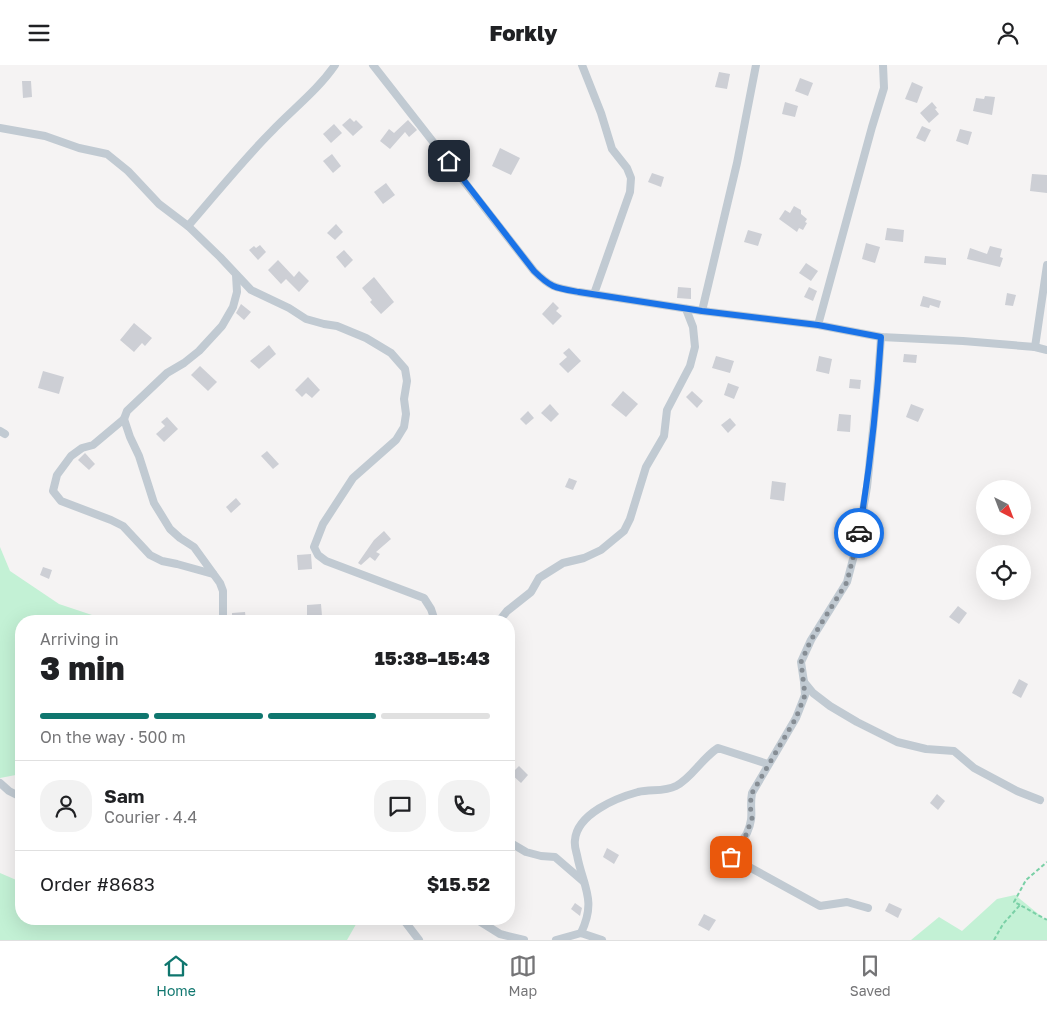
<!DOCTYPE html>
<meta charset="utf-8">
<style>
body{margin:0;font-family:"Golos Text",sans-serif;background:#f2f2f2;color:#202124;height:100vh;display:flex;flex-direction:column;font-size:19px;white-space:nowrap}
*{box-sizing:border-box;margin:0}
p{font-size:16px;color:#757577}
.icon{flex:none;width:28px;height:28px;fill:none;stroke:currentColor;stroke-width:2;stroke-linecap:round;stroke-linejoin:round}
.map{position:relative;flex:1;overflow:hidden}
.sheet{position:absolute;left:15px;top:550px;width:500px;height:310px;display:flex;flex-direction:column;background:#fff;border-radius:20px;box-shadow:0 5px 20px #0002}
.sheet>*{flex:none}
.needle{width:32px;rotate:138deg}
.fabs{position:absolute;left:976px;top:415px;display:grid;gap:10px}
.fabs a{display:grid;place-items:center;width:55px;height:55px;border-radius:50%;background:#fff;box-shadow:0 5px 20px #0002;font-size:25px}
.pin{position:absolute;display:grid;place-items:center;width:42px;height:42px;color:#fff;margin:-21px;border-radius:10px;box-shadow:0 2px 8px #0006}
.courier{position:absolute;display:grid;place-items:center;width:50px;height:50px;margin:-25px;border:4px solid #1a73e8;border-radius:50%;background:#fff;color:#222;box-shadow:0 1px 6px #0007}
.summary em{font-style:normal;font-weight:800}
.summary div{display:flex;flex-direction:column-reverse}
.summary{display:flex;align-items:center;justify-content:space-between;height:85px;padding:0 25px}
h1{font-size:32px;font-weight:800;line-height:38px}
.bar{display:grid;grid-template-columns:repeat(4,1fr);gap:8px 5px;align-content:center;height:60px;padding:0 25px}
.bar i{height:6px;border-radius:4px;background:#e0e0e0}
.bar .current{background:#0f766e}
.bar p{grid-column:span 4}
.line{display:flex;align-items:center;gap:12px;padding:0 25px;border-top:1px solid #e0e0e0}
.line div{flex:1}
.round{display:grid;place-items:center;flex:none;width:52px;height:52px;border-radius:20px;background:#f2f2f2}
header{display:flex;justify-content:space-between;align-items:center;height:65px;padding:0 25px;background:#fff;font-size:22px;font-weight:800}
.dock{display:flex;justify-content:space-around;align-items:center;height:70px;border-top:1px solid #e0e0e0;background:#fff;font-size:14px;color:#757577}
.dock a{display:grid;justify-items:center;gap:2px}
.dock .current{color:#0f766e}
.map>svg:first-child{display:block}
</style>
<header><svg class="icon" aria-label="menu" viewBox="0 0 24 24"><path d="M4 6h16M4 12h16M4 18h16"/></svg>Forkly<svg class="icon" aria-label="person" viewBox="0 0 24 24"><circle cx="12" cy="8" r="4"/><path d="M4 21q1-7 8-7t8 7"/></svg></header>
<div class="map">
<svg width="1047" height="875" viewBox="0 0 1047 875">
<rect width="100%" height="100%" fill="#f5f3f3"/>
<g fill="#c3f1d5">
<path d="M0,482l10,24 49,33 51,17h-89v153l-21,4z"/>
<path d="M0,808l21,9v37h338l-12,21h-347z"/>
<path d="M1015,830l32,26v19h-136l28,-23 23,14 35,-32z"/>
</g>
<g fill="#cdcfd5">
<path d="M719,7l11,2 -3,15 -12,-2z"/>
<path d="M800,13l13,5 -5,13 -13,-5z"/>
<path d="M22,16h9l1,16 -9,1z"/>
<path d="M912,17l11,5 -6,16 -12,-4z"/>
<path d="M985,31l10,1 -3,18 -19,-4 3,-13 8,1z"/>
<path d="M785,37l13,4 -3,11 -13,-3z"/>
<path d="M932,37l5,6 -2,1 4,5 -10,9 -9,-10z"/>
<path d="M350,53l4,4 2,-2 7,7 -10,9 -11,-11z"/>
<path d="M408,55l9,10 -8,7 -4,-5 -15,17 -10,-8 9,-12 5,4z"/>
<path d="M334,59l8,9 -11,10 -8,-9z"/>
<path d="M922,61l9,4 -6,12 -9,-4z"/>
<path d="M960,64l12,3 -4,13 -12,-4z"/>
<path d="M500,83l20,10 -9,17 -19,-9z"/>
<path d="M332,89l9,12 -8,7 -10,-12z"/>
<path d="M652,108l12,4 -3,10 -13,-5z"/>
<path d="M1032,109l15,1v18l-17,-2z"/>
<path d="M386,118l9,12 -12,9 -9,-12z"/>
<path d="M794,141l7,4v4l6,5 -2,3 2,1 -4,7 -4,-2 -2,4 -18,-13 6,-9 5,3z"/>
<path d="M336,159l7,8 -8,8 -8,-7z"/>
<path d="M887,163l17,2 -1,12 -18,-2z"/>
<path d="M748,165l14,4 -4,12 -14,-4z"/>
<path d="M866,178l14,4 -5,16 -13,-4z"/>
<path d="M260,180l6,7 -8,8 -9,-10 5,-4 2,2z"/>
<path d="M990,181l12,3 -2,8 3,1 -3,9 -33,-8 3,-11 17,6z"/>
<path d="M344,185l9,10 -8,8 -9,-11z"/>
<path d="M925,191l21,2v7l-22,-2z"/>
<path d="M278,195l16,17 5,-6 10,10 -10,11 -13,-13 -5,5 -13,-14z"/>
<path d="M806,198l12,8 -7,10 -12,-8z"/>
<path d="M374,212l20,25 -13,12 -11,-12 2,-2 -10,-12z"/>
<path d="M678,222l13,1v11l-14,-1z"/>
<path d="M809,222l8,4 -4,10 -9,-4z"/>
<path d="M1007,228l9,2 -3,11 -8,-1z"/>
<path d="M923,231l18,5 -2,7 -9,-3 -1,3 -9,-2z"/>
<path d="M553,237l6,6 -3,3 6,5 -9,9 -11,-11z"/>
<path d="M241,239l10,8 -7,8 -8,-7z"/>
<path d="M134,258l18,15 -7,8 -3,-3 -8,9 -14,-12z"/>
<path d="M269,280l7,9 -17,15 -9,-8z"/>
<path d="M569,283l12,13 -13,12 -9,-9 8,-7 -4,-4z"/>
<path d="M904,289l13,1 -1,8 -13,-1z"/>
<path d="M716,291l18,5 -4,12 -18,-5z"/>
<path d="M819,291l13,3 -3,15 -13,-3z"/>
<path d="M200,301l17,16 -9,9 -17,-16z"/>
<path d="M43,306l21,6 -5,17 -21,-6z"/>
<path d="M308,312l12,13 -8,8 -6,-5 -4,4 -7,-7z"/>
<path d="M850,314l11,1 -1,9 -11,-1z"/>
<path d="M728,318l11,4 -5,12 -10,-4z"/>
<path d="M623,326l15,13 -12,13 -15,-12z"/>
<path d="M692,326l11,10 -6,7 -11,-11z"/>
<path d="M550,339l9,10 -8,8 -10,-9z"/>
<path d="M911,339l13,5 -6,13 -12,-5z"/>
<path d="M528,346l6,7 -8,7 -6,-6z"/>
<path d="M839,349l12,1 -1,17 -13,-1z"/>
<path d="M167,352l11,12 -14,13 -8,-8 9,-8 -4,-4z"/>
<path d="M730,353l6,7 -8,8 -7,-8z"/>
<path d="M267,386l12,13 -6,5 -12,-13z"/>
<path d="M85,388l10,11 -6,6 -11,-10z"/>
<path d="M569,413l8,3 -4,9 -8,-3z"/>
<path d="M772,416l14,2 -2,18 -14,-2z"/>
<path d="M236,433l5,6 -10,9 -5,-6z"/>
<path d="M384,466l7,8 -15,13 4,2 -5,7 -5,-4 -9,8 -3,-2 16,-23z"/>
<path d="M311,489l1,15 -14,1 -1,-15z"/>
<path d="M43,502l9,3 -3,9 -9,-4z"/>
<path d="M321,539l1,12 -15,1v-12z"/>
<path d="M958,541l9,7 -8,11 -10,-7z"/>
<path d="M245,547l1,9h-14v-8z"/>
<path d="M1019,614l9,5 -7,14 -9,-5z"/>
<path d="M519,701l9,9 -7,8 -10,-9z"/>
<path d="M937,729l8,7 -7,9 -8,-7z"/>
<path d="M607,783l12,7 -5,9 -11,-7z"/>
<path d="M575,838l7,5 -2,8 -9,-7z"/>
<path d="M889,838l13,6 -4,9 -13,-7z"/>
<path d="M704,849l12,6 -7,11 -11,-6z"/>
</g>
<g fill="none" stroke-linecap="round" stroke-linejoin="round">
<g stroke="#7ad0a6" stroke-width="2" stroke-dasharray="4 2.5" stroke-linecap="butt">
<path d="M1020,840l-6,-3 12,-22 21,-18"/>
<path d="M994,875l9,-16 17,-19 27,15"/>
</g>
<g stroke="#c1cad2" stroke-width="8">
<path d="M373,0l161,206c17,17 22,17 45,21l123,19 116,14 63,12 82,4 72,6 12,3"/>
<path d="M582,0l19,48 11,36 15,19 4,10 -1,14 -36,102"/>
<path d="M0,63l45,8 34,12 28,6 21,17 31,33 29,22 32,31 31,33 38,18 17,11 18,5 13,2 29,12 25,15 14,16 2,12 -3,18 2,15 -2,13 -8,13 -43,38 -30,46 -9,23 4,8 8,6 98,37 7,11 4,12"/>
<path d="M188,161c28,-32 54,-65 84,-95 21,-22 46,-41 63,-66"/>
<path d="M702,246l35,-148 19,-98"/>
<path d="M818,260l54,-198 12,-39 -1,-23"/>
<path d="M881,272l-4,54 -10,96 -9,53 -11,42 -36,58 -10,22 3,20 9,11 17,13 27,16 40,20 29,7 28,2 20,17 43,23 23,9"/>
<path d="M1035,282l12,-82"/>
<path d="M124,354l-31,26 -11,3 -11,8 -14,19 -4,16 8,10 50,19 12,6 27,29 12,6 15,3 36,10"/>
<path d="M0,366l5,3"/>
<path d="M223,556v-30l-3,-8 -26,-36 -14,-9 -10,-9 -16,-26 -15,-47 -9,-19 -6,-18 3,-8 40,-38 17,-10 15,-12 23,-25 11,-19 4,-15 -1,-17"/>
<path d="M499,556l8,-10 24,-19 8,-14 24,-15 21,-5 17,-8 23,-19 6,-12 16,-52 18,-31 3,-26 23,-44 5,-19 -2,-20 -7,-18"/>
<path d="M804,617l1,13 -9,23 -44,75c-3,17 3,22 -5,40 -4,9 -15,14 -16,24l89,49 27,-4 21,6"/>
<path d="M0,718l9,8 12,6"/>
<path d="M509,777l17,10 15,4 14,1 29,25"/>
<path d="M403,854l16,21"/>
<path d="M476,854l24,15 24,6"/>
<path d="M581,868c16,-33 2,-46 -4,-78 -1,-4 -3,-10 -2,-15 2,-26 41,-42 63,-48 13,-3 26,0 38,-6 15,-7 26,-28 42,-38l50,16"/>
<path d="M556,875l25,-7 21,7"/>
</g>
</g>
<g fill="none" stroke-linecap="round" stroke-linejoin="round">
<path stroke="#868d94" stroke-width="5" stroke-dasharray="0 9" d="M731,792l1,-5 14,-17 6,-17 -2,-13 2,-12 44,-75 9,-23 -4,-33 10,-22 36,-58 12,-49"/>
<path stroke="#1a73e8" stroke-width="6" d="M449,96l85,110c17,17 22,17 45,21l123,19 116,14 63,12c-4,66 -11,131 -22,196"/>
</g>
</svg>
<div class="fabs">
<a><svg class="needle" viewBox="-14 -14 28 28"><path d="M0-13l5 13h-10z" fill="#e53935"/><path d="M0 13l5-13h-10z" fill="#757577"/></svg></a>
<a><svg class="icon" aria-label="locate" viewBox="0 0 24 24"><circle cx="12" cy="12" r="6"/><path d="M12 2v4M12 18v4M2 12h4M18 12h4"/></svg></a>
</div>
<div class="pin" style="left:731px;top:792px;background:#ea580c"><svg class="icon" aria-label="bag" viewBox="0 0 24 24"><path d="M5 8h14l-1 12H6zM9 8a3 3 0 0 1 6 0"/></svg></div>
<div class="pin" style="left:449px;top:96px;background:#1f2937"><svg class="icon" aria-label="home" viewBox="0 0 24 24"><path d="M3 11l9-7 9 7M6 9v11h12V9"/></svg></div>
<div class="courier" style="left:859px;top:468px"><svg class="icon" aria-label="car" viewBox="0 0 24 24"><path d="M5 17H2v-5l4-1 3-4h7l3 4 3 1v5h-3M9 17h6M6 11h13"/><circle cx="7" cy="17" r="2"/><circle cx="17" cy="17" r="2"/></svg></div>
<section class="sheet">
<div class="summary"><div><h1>3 min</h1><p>Arriving in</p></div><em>15:38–15:43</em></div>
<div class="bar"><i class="current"></i><i class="current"></i><i class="current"></i><i></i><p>On the way · 500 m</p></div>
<div class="line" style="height:90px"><a class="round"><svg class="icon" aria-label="person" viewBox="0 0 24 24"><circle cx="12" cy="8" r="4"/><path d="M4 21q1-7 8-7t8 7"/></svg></a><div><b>Sam</b><p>Courier · 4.4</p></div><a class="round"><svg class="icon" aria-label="chat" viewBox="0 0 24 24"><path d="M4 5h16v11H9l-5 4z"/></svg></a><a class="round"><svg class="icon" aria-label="phone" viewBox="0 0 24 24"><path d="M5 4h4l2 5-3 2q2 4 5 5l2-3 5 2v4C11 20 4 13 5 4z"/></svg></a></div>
<div class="line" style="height:65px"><div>Order #8683</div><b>$15.52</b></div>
</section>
</div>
<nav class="dock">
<a class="current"><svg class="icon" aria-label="home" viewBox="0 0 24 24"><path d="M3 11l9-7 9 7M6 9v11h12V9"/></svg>Home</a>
<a><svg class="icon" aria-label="map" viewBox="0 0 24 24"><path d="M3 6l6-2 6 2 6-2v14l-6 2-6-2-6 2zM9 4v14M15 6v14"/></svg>Map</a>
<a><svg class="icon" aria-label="saved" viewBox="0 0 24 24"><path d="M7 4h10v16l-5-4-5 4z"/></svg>Saved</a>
</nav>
